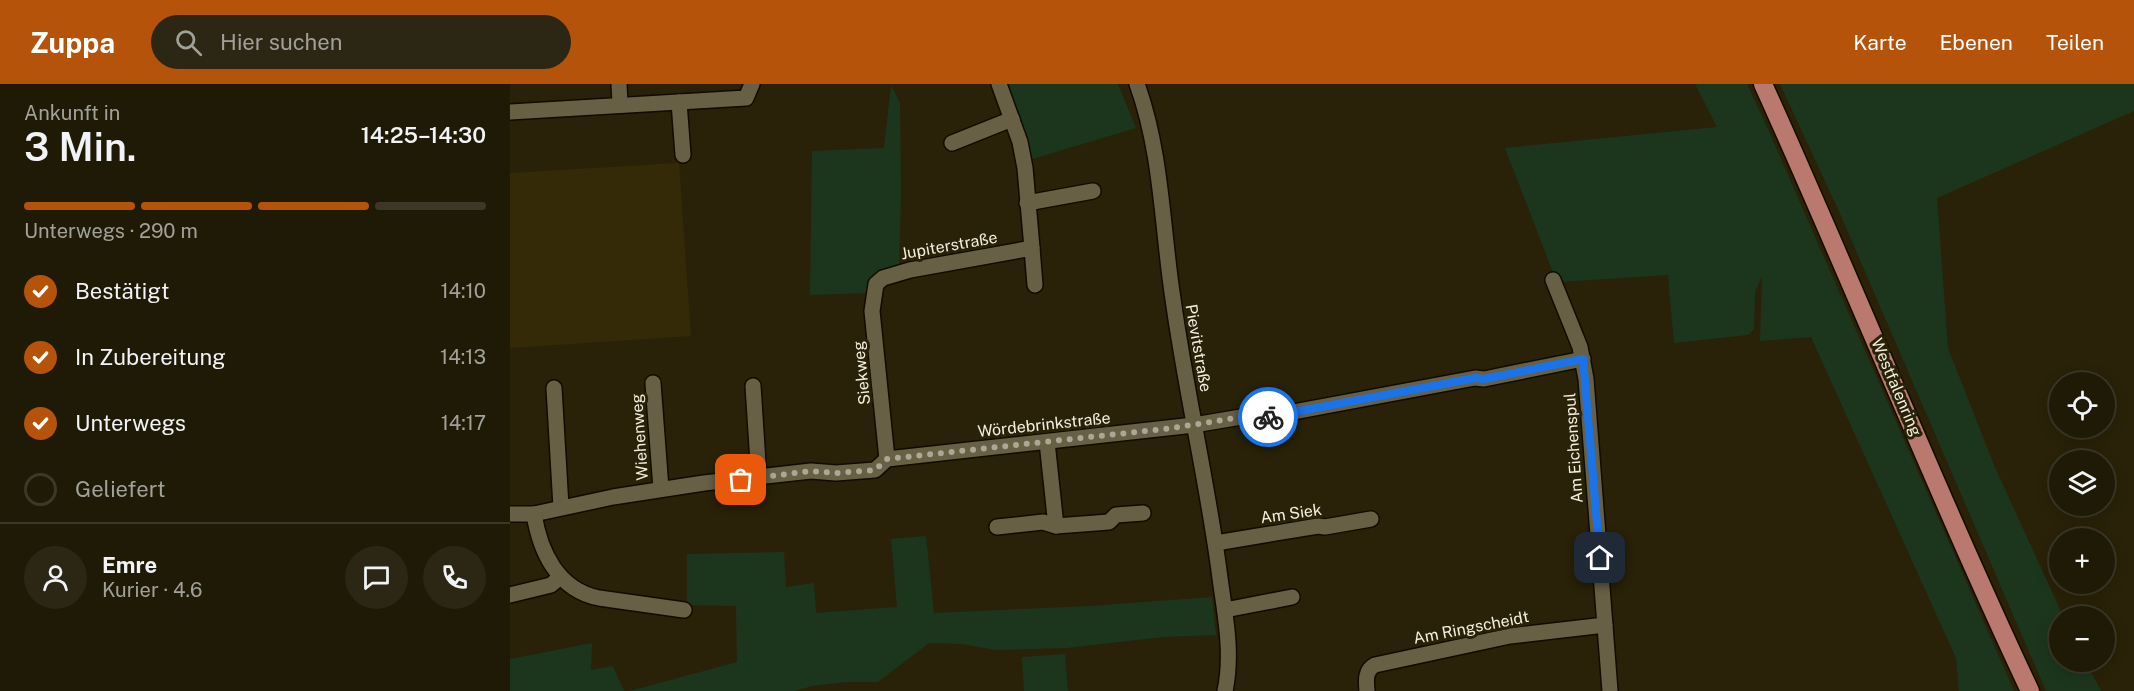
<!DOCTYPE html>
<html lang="de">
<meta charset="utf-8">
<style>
body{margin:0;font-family:"Public Sans",sans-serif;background:#2c2714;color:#f1f3f6;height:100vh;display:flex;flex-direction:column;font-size:22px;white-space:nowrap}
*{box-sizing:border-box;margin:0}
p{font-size:20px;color:#a1a19b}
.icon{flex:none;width:33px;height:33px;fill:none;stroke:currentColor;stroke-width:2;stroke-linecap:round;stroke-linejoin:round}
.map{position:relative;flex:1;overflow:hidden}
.side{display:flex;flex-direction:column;background:#1f1a06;width:510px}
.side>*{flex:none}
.fabs{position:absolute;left:1539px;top:288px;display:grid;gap:12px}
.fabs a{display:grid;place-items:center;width:66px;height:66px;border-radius:50%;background:#1f1a06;box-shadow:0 3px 15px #0003,0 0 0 2px #3c3828;font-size:30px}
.pin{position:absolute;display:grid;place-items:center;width:51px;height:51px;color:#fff;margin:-26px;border-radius:12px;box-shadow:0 3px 9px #0006}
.courier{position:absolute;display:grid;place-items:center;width:60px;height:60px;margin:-30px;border:4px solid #1a73e8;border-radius:50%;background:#fff;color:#222;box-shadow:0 2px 8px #0007}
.head em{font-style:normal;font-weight:600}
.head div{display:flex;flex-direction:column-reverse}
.head{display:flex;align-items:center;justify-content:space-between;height:102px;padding:0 24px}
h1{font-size:39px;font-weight:600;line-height:45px}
.bar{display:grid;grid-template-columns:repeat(4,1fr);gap:9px 6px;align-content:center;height:72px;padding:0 24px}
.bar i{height:8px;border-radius:4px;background:#3c3828}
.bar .current{background:#b45309}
.bar p{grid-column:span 4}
.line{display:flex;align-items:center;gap:15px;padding:0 24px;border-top:2px solid #3c3828}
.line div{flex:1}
.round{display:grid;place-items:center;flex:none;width:63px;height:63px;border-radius:32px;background:#2c2714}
ol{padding:0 24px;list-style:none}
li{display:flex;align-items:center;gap:18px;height:66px}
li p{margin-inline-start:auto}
li .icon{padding:6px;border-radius:50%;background:#b45309;color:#fff;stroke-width:4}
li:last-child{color:#a1a19b}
li i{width:33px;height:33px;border:3px solid #3c3828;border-radius:50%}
header{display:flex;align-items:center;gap:36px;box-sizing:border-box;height:84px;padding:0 30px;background:#b45309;color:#fff}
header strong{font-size:28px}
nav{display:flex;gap:33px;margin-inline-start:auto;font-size:21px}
.search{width:420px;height:54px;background:#2c2714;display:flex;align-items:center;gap:15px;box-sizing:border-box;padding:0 21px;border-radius:33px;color:#a1a19b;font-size:22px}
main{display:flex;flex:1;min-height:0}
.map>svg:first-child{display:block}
</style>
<header>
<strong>Zuppa</strong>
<div class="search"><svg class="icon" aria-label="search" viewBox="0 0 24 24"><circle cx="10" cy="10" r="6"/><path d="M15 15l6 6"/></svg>Hier suchen</div>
<nav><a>Karte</a><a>Ebenen</a><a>Teilen</a></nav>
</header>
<main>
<section class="side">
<div class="head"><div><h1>3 Min.</h1><p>Ankunft in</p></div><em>14:25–14:30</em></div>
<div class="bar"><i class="current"></i><i class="current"></i><i class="current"></i><i></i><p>Unterwegs · 290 m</p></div>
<ol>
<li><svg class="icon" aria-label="check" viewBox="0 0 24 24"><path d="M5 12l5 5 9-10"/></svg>Bestätigt<p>14:10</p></li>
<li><svg class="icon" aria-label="check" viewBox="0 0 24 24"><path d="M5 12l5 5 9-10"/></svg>In Zubereitung<p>14:13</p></li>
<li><svg class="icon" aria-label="check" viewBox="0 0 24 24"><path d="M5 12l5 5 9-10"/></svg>Unterwegs<p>14:17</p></li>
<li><i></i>Geliefert</li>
</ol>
<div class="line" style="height:108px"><a class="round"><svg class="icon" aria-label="person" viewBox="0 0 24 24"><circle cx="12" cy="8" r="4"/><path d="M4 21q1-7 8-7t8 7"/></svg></a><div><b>Emre</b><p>Kurier · 4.6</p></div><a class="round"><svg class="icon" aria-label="chat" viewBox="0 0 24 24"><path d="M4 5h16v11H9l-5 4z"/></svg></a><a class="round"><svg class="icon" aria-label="phone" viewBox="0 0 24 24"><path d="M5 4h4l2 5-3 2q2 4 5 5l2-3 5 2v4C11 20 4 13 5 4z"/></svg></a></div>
</section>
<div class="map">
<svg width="1624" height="607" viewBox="0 0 1624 607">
<rect width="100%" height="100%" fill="#292208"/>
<path fill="#342a08" d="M169,79l12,173 -181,12v-175z"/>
<g fill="#1c361d">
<path d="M498,0h110l18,44 -104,31z"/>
<path d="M1185,0h52l16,34 251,573h-55l-3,-33 -145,-321 -51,4 2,-65 -7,16 -1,37 -6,6 -74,8 -6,-68 -109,7 -5,-7 -49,-127 212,-21z"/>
<path d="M1270,0h354v27l-197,87 11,150 46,117 69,151h-3v46h26l15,29h-55l-208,-482z"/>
<path d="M381,1l9,18 1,91 -2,73 -29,11 -1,15 -59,2 2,-144 72,-3z"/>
<path d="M416,452l8,77 156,-7 122,-9 4,38 -53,2 -96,11 -71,2 -34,-6 -33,-1 -51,39h-31l-35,4 -17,5h-165l107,-29 -1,-56 -49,-1v-51l97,-2 2,35 28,-4 2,30 81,-6 -6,-68z"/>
<path d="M82,559l-1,27 22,-4 11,25h-114v-32z"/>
<path d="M555,570l3,37h-44l-2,-34z"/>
</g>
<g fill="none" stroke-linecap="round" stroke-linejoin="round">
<g stroke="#120b00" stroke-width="18">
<g id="minor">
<path d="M109,0l1,20"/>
<path d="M489,0l21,58 5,26 7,80"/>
<path d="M627,0c25,69 25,144 36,215 13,94 35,185 47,279 5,37 13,75 5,113"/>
<path d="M169,18l4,53"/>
<path d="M0,28l236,-14 6,-14"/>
<path d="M442,59l60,-24"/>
<path d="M517,119l66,-12"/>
<path d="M1043,196l27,67 6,32 24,312"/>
<path d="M143,299l8,106"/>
<path d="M243,302l6,92"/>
<path d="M44,304l7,119"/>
<path d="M537,358l9,84"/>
<path d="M377,375l-15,-148 4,-27 7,-6 27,-8 122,-22 3,37"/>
<path d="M0,430h24l79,-17 91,-14 107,-12 25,2 39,-3 12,-11 307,-34 53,-9 14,2 214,-40 9,1 99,-20"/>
<path d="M24,430c6,38 24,76 65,84l85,12"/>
<path d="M487,443l46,-5 13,4 53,-4 7,-7 27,-2"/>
<path d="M706,459l102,-17 7,1 46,-8"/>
<path d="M0,511l41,-10 9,-8"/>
<path d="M715,526l67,-13"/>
<path d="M857,607c-1,-10 -2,-21 8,-26l135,-29 95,-11"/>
</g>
</g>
<g stroke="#120b00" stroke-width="21">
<path id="major" d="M1253,0c91,201 173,407 267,607"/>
</g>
<use href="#minor" stroke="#686045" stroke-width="15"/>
<use href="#major" stroke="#ba796e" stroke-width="18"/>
</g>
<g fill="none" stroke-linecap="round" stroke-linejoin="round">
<path stroke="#aca794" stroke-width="6" stroke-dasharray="0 10.8" d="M231,396l70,-9 25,2 39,-3 12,-11 286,-31 74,-12 15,2 6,-1"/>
<path stroke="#1a73e8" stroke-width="8" d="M758,333l207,-39 9,1 99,-20 17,199"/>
</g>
<g text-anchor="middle" stroke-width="6" stroke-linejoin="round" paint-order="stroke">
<g font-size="16" fill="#f3efdf" stroke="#292208">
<text transform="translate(439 161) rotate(-10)" y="6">Jupiterstraße</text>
<text transform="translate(689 264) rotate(80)" y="6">Pievitstraße</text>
<text transform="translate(351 289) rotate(-96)" y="6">Siekweg</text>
<text transform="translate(1387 303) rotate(67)" y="6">Westfalenring</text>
<text transform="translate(534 340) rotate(-6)" y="6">Wördebrinkstraße</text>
<text transform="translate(129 353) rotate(-94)" y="6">Wiehenweg</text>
<text transform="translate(1063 364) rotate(-94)" y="6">Am Eichenspul</text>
<text transform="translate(781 429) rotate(-8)" y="6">Am Siek</text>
<text transform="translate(961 543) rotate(-11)" y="6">Am Ringscheidt</text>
</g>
</g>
</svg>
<div class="fabs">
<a><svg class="icon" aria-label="locate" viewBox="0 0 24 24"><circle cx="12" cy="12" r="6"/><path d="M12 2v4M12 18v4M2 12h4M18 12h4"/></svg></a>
<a><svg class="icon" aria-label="layers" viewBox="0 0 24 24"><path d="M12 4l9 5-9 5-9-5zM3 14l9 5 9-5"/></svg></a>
<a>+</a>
<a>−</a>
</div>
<div class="pin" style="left:231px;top:396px;background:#ea580c"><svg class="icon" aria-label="bag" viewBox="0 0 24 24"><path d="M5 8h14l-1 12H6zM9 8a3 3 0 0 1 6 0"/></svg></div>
<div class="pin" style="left:1090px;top:474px;background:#1f2937"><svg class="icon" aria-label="home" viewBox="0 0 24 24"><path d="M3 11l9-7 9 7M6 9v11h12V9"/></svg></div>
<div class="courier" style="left:758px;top:333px"><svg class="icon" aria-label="bike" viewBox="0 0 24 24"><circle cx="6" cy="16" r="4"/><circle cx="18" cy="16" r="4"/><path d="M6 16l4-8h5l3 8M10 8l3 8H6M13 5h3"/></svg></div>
</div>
</main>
